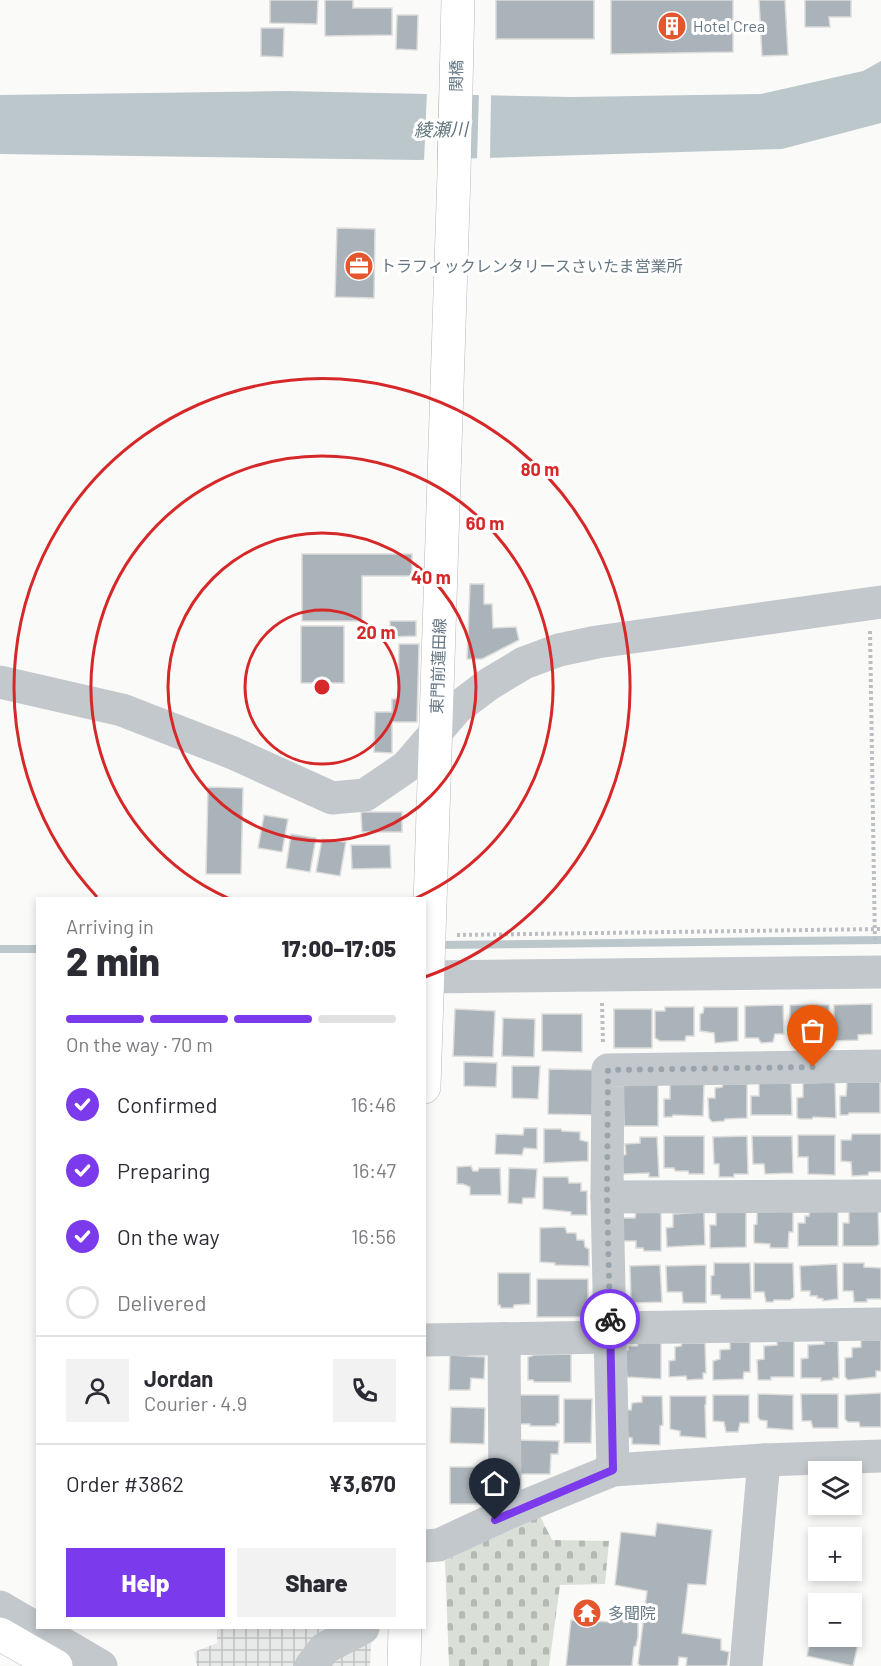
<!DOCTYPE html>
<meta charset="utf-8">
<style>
body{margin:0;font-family:Barlow,"Noto Sans JP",sans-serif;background:#f2f2f3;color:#2b2b33;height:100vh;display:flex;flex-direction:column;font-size:22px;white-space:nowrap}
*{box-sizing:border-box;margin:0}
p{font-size:20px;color:#7c7c81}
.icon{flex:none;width:33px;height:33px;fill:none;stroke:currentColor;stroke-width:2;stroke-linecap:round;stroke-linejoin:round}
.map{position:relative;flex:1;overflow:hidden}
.sheet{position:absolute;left:36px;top:897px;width:390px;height:732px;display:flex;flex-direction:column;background:#fff;border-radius:0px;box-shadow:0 3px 9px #0003}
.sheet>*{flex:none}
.tools{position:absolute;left:808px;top:1461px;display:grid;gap:12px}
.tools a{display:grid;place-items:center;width:54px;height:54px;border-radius:0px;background:#fff;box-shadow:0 3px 9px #0003;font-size:30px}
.pin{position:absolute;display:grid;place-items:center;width:51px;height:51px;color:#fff;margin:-62px -26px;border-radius:50% 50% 50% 0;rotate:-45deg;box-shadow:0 0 6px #0007}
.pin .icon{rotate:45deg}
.courier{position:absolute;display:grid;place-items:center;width:60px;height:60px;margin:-30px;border:4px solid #7c3aed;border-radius:50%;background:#fff;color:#222;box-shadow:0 2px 8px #0007}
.summary em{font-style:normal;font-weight:800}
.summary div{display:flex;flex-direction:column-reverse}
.summary{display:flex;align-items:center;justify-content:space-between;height:102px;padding:0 30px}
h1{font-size:39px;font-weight:800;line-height:45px}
.bar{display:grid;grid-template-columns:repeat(4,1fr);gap:9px 6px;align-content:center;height:72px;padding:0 30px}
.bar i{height:8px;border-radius:4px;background:#e1e1e2}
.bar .active{background:#7c3aed}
.bar p{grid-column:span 4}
.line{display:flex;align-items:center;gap:15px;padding:0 30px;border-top:2px solid #e1e1e2}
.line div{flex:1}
.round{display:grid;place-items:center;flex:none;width:63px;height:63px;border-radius:0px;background:#f2f2f3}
ol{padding:0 30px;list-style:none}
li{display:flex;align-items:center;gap:18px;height:66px}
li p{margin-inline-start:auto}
li .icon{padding:6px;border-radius:50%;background:#7c3aed;color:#fff;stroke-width:4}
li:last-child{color:#7c7c81}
li i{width:33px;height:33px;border:3px solid #e1e1e2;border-radius:50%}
.action{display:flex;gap:12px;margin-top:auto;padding:12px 30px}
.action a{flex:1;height:69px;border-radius:0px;background:#7c3aed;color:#fff;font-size:24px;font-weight:800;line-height:69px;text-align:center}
.action a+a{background:#f2f2f3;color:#2b2b33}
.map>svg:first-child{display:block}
</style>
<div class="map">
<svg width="881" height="1666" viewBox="0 0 881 1666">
<defs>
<pattern id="industrial-grid" width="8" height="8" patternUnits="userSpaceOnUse" patternTransform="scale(1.5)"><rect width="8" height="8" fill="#e8e9e9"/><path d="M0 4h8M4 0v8" fill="none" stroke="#c0c1c2"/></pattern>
<pattern id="cemetery-stones" width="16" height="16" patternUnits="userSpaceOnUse" patternTransform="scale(1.5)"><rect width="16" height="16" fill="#dadfd7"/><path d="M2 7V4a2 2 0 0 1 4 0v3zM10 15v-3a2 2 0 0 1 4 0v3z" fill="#b4b9b4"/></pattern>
</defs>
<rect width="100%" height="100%" fill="#fafaf8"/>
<path fill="url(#industrial-grid)" d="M217,1628h155l-2,38h-173l-3,-14 23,-9z"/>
<path fill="url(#cemetery-stones)" d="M539,1514l13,26 57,1 -4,43 -45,1 -11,81h-100l-4,-105z"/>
<path fill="#bbc7cb" d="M881,61v62l-99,26 -363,11 -419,-6v-59l286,-4 287,6 188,-3 102,-23z"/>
<g fill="#fafaf8">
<path d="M427,91l12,1 -2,70h-13z"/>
<path d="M479,92l12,1 -1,67h-13z"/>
</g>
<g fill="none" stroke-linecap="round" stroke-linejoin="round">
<g stroke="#bbc7cb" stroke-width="8">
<path d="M435,945l446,-5"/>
<path d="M0,949h38"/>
</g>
</g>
<g fill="#aab3b9" stroke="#dcdcda" stroke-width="1.5">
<path d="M270,0h48l-1,24 -47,-1z"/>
<path d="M325,0h28v8h39v27l-67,1z"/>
<rect x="496" y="0" width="98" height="39"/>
<path d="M611,0h122v52l-122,2z"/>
<path d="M759,0h26l3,55 -26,1z"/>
<path d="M805,0h46v17h-22l1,10h-25z"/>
<path d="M397,15h21l-1,35 -21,-1z"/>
<path d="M261,28h23l-1,29 -22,-1z"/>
<path d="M337,228l38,1 -1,69 -39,-1z"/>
<path d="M302,554h110v22h-50v45h-60z"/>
<path d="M470,584h14v20h8l1,24 23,-1 3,13 -37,19h-15z"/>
<path d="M390,621h26v15l-26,1z"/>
<rect x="301" y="626" width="43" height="57"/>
<path d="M399,644h20l-2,78h-25v31l-18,-1 1,-40h17v-13h6z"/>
<path d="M208,787l35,1 -2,86h-35z"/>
<path d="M361,812h41v20h-40z"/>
<path d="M264,815l24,4 -6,33 -24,-4z"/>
<path d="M291,834l25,4 -6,34 -24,-4z"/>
<path d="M322,839l24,3 -6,34 -24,-4z"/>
<path d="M351,845h39l1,23 -39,1z"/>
<path d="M872,1004v30l-14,1v5l-24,1v-36z"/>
<path d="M783,1005l1,29h-9l-2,8 -12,1 -3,-5h-13v-32z"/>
<path d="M790,1005h39v33h-33v-7l-6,-1z"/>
<path d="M665,1007h29v29h-8l-1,5h-25l-5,-3v-27h10z"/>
<path d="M704,1007h34v34l-23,2 -1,-10 -14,-2v-17l3,-1z"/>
<path d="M455,1009l40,2 -2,46 -40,-1z"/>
<rect x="614" y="1009" width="38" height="39"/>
<path d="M542,1014h40v38l-40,-1z"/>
<path d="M503,1018l32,1 -1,38 -32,-1z"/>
<path d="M464,1062l33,1 -1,24 -32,-1z"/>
<path d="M512,1066h28l-2,33 -26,-1z"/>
<path d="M549,1069l46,1v45l-47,-1z"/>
<path d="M835,1082l1,36 -23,-1 -1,2h-12l-3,-1v-20l6,-1v-14z"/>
<path d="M847,1082h33v31h-31l-1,2h-8v-19h6z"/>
<path d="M759,1083h32l1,32h-41v-19h8z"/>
<path d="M623,1084h35v42h-34z"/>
<path d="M670,1084h34l-1,32 -30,-1 -1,2h-8v-18h6z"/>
<path d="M723,1084h24v34l-22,1 -1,2 -12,1 -3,-4 -1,-20h7v-10l7,-1z"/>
<path d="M524,1128h13v21l-13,-1 -2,7 -27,-1 1,-20 27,1z"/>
<path d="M544,1129h17l1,2 18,1v8l8,2v19l-44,2z"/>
<path d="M852,1134h29v38h-12l-1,3 -16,1 -1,-14 -10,-1v-21h10z"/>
<path d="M798,1135h37v40l-27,-1v-17h-10z"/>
<path d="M664,1136h40v38h-15l-1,-3h-13l-1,-3h-10z"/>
<path d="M747,1136l1,38h-14v3h-15v-13h-5l-1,-27z"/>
<path d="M752,1136h40l1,37 -28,1 -1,-10h-11z"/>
<path d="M640,1137h17l2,40h-10v-4l-26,1 -1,-18 4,-2 -1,-10 15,-1z"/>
<path d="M471,1166l2,5h5l1,-3h21l1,27h-31v-8l-7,-3h-6v-17z"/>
<path d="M509,1168l28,1 -2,29h-12l-1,6 -14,-1z"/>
<path d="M543,1177h25l1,6h12v8h6v24h-16v-3l-28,-3z"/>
<path d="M757,1209h36v23h-4l-1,16h-18v-4l-16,-1v-18l3,-1z"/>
<path d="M810,1209h28v37h-40v-23h7v-7h4z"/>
<path d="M849,1209h29l1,35 -3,2h-33v-23h6z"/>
<path d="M716,1211h30v36l-36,1v-23h6z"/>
<path d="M636,1212h25v39h-17l-1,-3h-7v-7h-14v-23h13z"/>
<path d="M704,1212l1,33 -38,2 -1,-19 7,-1v-13z"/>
<path d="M565,1227l2,6h9l1,7h7l1,7 4,2v17l-34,-1v-2l-15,-1v-34z"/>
<path d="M714,1263h36l1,36h-30l-1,-4h-9v-19l3,-1z"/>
<path d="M754,1263h39l1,34 -4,3h-16l-1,2h-7l-2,-10h-10z"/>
<path d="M843,1263h21v4l17,1v31h-14v3h-13l-1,-11h-10z"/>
<path d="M837,1264l1,35 -15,2v-2l-6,-1v-2h-7v-5h-9l-1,-25z"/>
<path d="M660,1265l2,37 -31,1 -1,-37z"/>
<path d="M706,1265v38h-23l-1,-11h-15l-1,-26z"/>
<path d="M498,1273h32v31l-16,1 -1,3h-12l-1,-3h-2z"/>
<rect x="537" y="1279" width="51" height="38"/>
<path d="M861,1340h20v31h-5v6l-28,3 -3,-3v-19l7,-1v-9l9,-1z"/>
<path d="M777,1341h17v36h-23v3h-13l-1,-20 7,-1v-13l13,-1z"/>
<path d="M824,1341h14l1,37h-6v2l-12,1v-3h-20v-19l7,-1v-13l16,-1z"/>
<path d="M730,1342h20v30h-6l-1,7 -30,1v-19l7,-2v-9l10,-1z"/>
<path d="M638,1343h23v36l-34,-2 -3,-26 4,-1v-4h9z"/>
<path d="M682,1343h23l1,30h-3v6l-16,1 -1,-4 -17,1v-16l6,-1v-13l6,-1z"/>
<path d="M571,1354v28h-37l-1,-2h-5v-23l4,-1 1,-1z"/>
<path d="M450,1355l35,2 -1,22 -13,-1 -1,12h-21z"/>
<path d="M881,1393v34h-21l-1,-5h-11l-3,-3v-24z"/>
<path d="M758,1394l35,1v35l-26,-2v-7l-7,-1 -2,-3z"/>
<path d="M801,1394h37v34h-25l-2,-7h-9z"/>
<path d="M514,1395h45v28l-3,1v2h-26v-2h-16z"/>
<path d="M713,1395h36v28h-9l-2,9h-12l-2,-10 -11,-1z"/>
<path d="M642,1396h20l1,29 -3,1v19l-28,-1v-6l-6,-1 -1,-27h6l1,-7 10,-1z"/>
<path d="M670,1396h36v8l-1,1 1,33 -26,-2v-5l-10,-2z"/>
<path d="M564,1399h28l-1,44h-27z"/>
<path d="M451,1407l34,1 -1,36 -34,-1z"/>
<path d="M515,1440l44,1 -1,13h-7l-1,20h-35z"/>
<rect x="450" y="1467" width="38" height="37"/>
<path d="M657,1523l55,7 -6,55 -18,-1 -6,49 39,6v11l8,2 -2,14h-41l1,-8 -8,-1 -1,9h-37l-3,-2 9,-73 -32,-6 6,-53 34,4z"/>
<path d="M615,1605l23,2v30l-2,9 -2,1 -2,19h-66l5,-46 41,2z"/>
<path d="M817,1628h2v8h27l13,3 -6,27 -46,-10 5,-24h4z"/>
</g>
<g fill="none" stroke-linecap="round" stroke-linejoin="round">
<g stroke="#b5babe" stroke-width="34">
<g id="major">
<path d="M424,1087l30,-914 4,-173"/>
<path d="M404,1666l1,-38"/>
</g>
</g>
<g stroke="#b4b9bd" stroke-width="34">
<path id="highway" d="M0,1634l56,32"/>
</g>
<g stroke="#bbbfc2" stroke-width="4" stroke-dasharray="3 3" stroke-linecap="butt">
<path d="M870,631l5,313"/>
<path d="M457,935l424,-6"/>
<path d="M602,1003l1,41"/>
</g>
<g stroke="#c3c8cc" stroke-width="33">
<path d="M0,682l122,28 111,43 99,45 33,-3 41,-28 51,-59 32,-24 35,-21 35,-13 38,-8 284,-40"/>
<path d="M428,977l453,-5"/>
<path d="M607,1197l274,-1"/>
<path d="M611,1328l270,-4"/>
<path d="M504,1339l1,159 5,14"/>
<path d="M424,1340l187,-3"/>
<path d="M613,1470l-6,-273 1,-127 273,-4"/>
<path d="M424,1546l15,-1 71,-33 103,-42 151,-10 117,-4"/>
<path d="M0,1607l101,59"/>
<path d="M311,1666l14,-18 38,-20"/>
<path d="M746,1666l18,-206"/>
</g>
<use href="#major" stroke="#fff" stroke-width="33"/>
<use href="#highway" stroke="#fff" stroke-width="33"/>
</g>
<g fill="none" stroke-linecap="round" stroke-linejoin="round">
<path stroke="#99a4ac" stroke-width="6" stroke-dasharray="0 10.8" d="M610,1319l-3,-122 1,-127 205,-3"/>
<path stroke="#7c3aed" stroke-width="8" d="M495,1520l118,-50 -3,-151"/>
</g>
<g fill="none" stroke="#d62828" stroke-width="3">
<circle cx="322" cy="687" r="77"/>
<circle cx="322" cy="687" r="154"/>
<path d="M228 898A231 231 0 1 1 416 898"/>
<path d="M97 897A308 308 0 1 1 425 977"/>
</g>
<defs>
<g id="building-disc" transform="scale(1.5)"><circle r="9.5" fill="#e4572e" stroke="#fff"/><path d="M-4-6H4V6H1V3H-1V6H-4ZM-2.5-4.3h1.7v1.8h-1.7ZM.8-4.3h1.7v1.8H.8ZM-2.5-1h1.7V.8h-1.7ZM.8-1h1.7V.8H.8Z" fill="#fff"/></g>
<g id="office-disc" transform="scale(1.5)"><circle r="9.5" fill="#e4572e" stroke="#fff"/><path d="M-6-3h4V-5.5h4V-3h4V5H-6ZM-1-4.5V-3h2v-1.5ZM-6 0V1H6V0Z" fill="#fff"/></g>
<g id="temple-disc" transform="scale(1.5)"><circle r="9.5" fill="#e4572e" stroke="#fff"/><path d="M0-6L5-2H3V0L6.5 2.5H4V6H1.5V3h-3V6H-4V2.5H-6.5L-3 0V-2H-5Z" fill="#fff"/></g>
</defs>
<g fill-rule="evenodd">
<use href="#building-disc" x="672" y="26"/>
<use href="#office-disc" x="359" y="266"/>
<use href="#temple-disc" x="587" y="1613"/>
</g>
<g text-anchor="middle" stroke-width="6" stroke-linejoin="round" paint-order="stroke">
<g font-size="16" fill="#657683" stroke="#fff" text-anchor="start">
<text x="693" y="32">Hotel Crea</text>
<text x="380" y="272">トラフィックレンタリースさいたま営業所</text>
<text x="608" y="1619">多聞院</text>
</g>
<g font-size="16" fill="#657683" stroke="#fff">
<text transform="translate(456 76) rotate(-89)" y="6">関橋</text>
<text transform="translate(438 666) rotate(-88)" y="6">東門前蓮田線</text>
</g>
<g font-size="18" font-style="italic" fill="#60757c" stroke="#fff">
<text transform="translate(441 130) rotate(-1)" y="6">綾瀬川</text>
</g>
</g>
<circle cx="322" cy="687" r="9" fill="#d62828" stroke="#fff" stroke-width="3"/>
<g font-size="18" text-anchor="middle" font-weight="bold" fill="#d62828" stroke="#fff" stroke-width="6" stroke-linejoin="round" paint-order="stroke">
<text x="540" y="476">80 m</text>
<text x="485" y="530">60 m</text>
<text x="431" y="584">40 m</text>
<text x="376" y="639">20 m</text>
</g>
</svg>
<div class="tools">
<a><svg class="icon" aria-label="layers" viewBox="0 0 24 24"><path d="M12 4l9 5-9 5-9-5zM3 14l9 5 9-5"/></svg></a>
<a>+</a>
<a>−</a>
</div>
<div class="pin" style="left:813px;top:1067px;background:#ea580c"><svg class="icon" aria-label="bag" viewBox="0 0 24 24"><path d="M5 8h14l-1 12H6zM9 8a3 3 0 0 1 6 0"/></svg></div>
<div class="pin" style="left:495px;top:1520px;background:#1f2937"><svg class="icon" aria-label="home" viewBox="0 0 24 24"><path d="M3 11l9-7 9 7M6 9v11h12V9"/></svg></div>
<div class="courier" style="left:610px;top:1319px"><svg class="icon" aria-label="bike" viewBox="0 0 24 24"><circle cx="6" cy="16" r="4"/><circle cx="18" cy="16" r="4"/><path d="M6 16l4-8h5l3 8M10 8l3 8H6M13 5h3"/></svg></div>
<section class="sheet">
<div class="summary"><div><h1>2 min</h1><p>Arriving in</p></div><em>17:00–17:05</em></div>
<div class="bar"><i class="active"></i><i class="active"></i><i class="active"></i><i></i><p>On the way · 70 m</p></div>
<ol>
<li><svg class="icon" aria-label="check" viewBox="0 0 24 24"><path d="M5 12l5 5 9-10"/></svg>Confirmed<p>16:46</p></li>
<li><svg class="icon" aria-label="check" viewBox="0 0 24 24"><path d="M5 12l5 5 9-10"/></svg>Preparing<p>16:47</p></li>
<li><svg class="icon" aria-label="check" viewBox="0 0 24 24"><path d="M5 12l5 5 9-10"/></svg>On the way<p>16:56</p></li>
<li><i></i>Delivered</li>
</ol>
<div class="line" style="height:108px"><a class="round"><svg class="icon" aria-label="person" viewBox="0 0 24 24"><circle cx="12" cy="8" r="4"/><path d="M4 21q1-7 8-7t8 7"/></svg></a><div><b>Jordan</b><p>Courier · 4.9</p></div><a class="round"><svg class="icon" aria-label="phone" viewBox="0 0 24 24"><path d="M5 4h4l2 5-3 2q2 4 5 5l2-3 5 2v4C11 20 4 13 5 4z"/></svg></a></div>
<div class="line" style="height:78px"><div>Order #3862</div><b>¥3,670</b></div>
<div class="action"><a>Help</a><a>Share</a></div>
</section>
</div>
